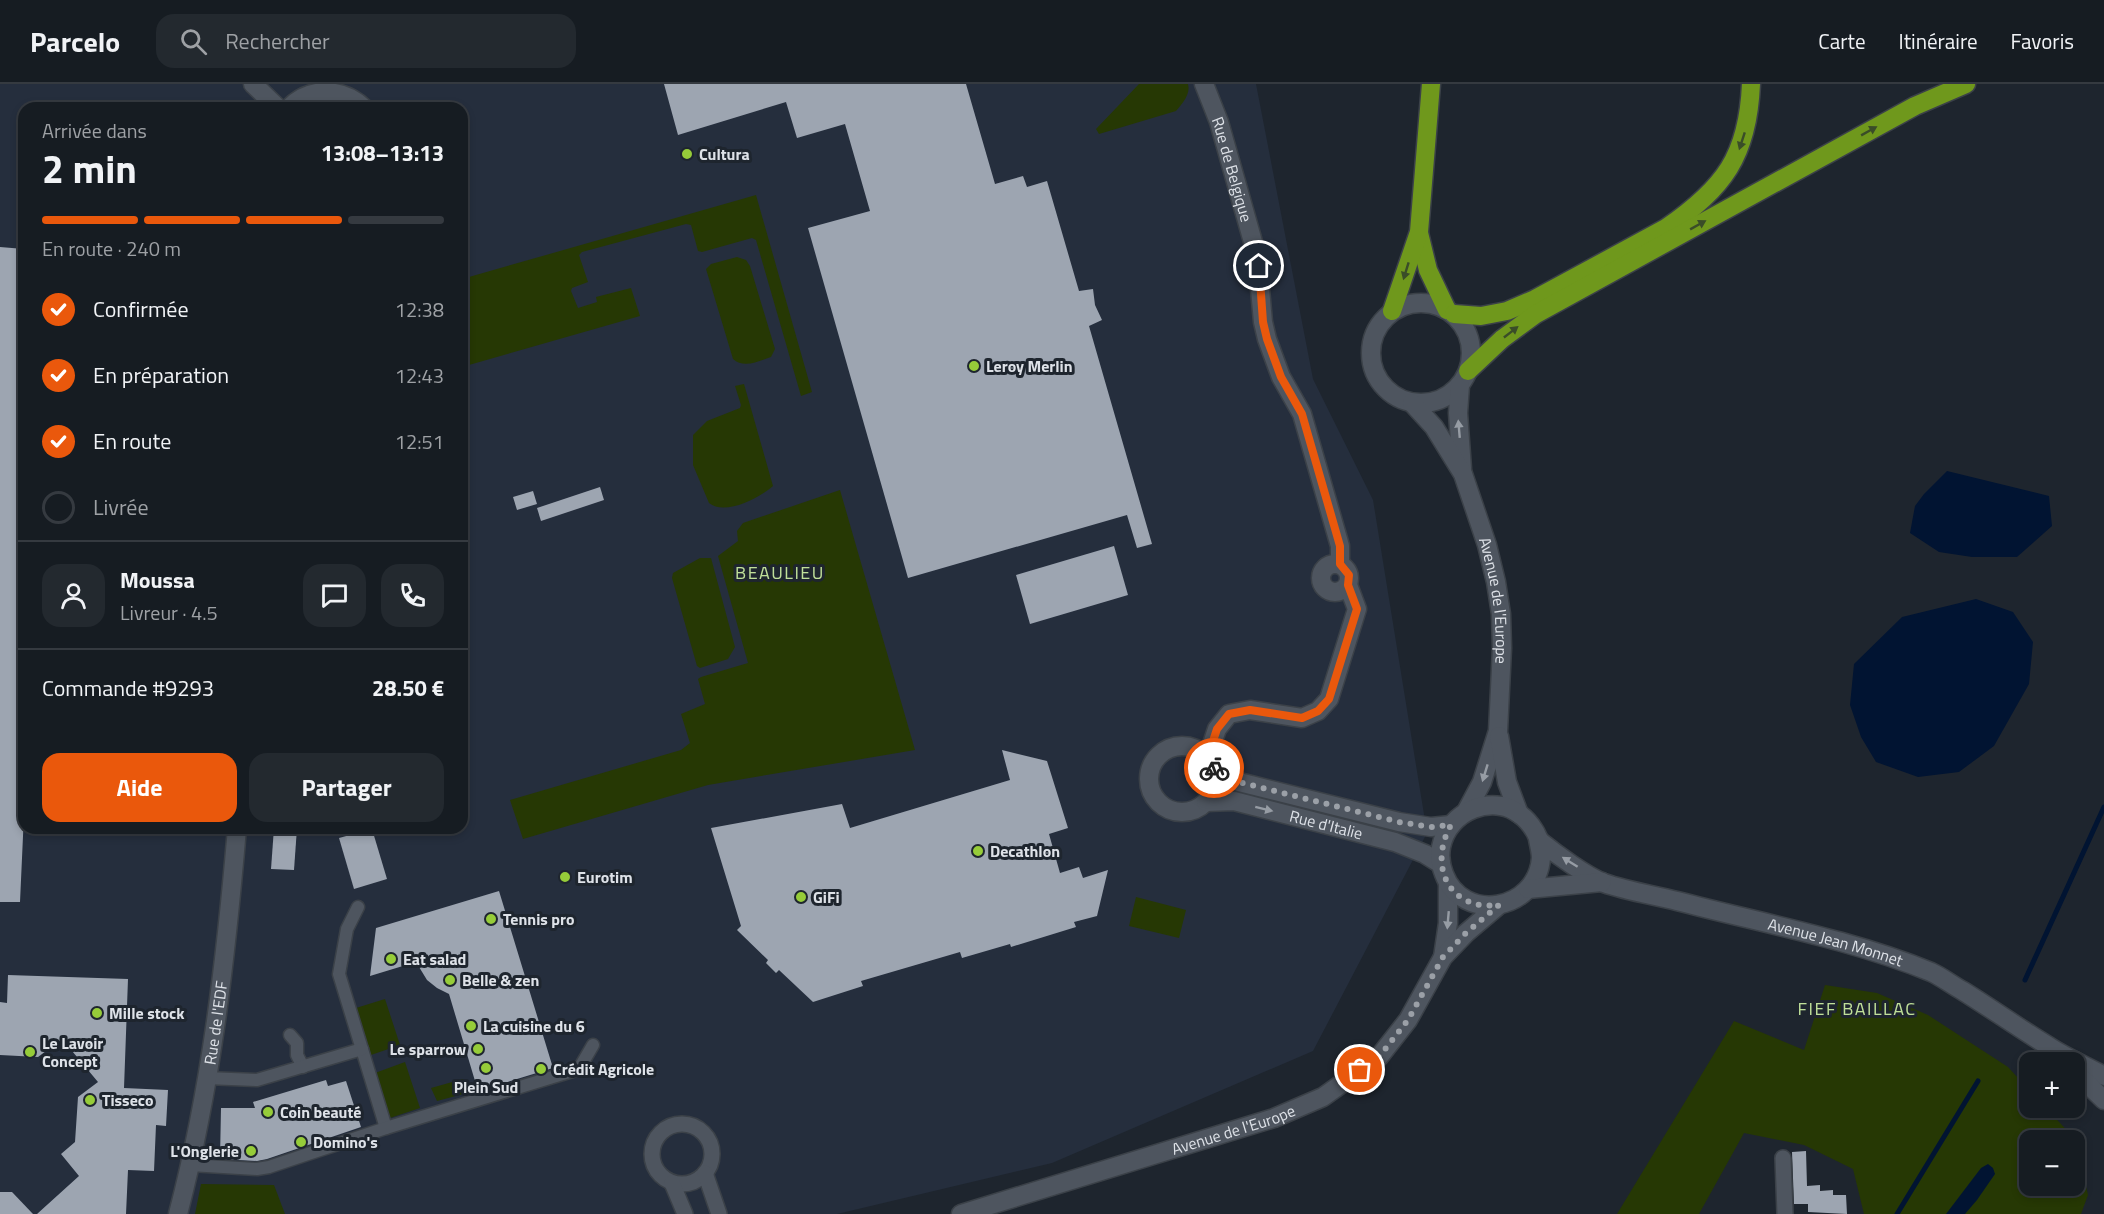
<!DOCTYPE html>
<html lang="fr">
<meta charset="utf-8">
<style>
body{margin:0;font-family:"Titillium Web",sans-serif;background:#23292f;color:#f1f3f6;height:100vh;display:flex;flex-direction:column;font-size:22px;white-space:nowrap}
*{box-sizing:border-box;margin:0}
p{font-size:20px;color:#9ea1a5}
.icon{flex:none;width:33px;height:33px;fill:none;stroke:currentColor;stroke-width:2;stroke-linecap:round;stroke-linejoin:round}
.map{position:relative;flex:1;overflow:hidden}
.details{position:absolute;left:18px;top:18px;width:450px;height:732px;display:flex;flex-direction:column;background:#161c22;border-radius:18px;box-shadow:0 3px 9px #0003,0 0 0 2px #353a40}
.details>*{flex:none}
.controls{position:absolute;left:2019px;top:968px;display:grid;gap:12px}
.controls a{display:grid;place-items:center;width:66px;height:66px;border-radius:12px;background:#161c22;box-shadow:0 3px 9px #0003,0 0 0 2px #353a40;font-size:30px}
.pin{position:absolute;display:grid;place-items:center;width:51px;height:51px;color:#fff;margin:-26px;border:3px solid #fff;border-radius:50%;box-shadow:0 2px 6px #0007}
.courier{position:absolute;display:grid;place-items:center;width:60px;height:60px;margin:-30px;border:4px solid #ea580c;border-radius:50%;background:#fff;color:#222;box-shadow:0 2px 8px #0007}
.overview em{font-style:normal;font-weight:700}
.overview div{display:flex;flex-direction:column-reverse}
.overview{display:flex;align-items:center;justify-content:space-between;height:102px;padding:0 24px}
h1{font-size:39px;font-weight:700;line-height:45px}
.bar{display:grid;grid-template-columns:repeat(4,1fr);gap:9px 6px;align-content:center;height:72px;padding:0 24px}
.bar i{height:8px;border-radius:4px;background:#353a40}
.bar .current{background:#ea580c}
.bar p{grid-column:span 4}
.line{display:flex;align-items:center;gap:15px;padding:0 24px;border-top:2px solid #353a40}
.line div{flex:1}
.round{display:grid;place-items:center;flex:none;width:63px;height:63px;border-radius:18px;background:#23292f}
ol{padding:0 24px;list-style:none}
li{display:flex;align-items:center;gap:18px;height:66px}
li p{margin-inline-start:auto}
li .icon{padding:6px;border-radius:50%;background:#ea580c;color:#fff;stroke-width:4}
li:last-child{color:#9ea1a5}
li i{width:33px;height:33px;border:3px solid #353a40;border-radius:50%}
.cta{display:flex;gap:12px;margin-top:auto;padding:12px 24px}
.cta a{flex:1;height:69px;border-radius:18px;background:#ea580c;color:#fff;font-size:24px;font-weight:700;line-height:69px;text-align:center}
.cta a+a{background:#23292f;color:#f1f3f6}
header{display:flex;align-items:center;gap:36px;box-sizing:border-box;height:84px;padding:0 30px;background:#161c22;border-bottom:2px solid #353a40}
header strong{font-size:28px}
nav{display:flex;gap:33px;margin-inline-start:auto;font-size:21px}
.search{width:420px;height:54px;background:#23292f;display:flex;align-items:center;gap:15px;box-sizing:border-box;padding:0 21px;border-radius:18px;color:#9ea1a5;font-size:22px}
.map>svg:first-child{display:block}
</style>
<header>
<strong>Parcelo</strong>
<div class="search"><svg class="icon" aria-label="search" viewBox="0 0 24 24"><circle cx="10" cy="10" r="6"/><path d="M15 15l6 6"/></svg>Rechercher</div>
<nav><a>Carte</a><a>Itinéraire</a><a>Favoris</a></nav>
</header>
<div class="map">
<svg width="2104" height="1130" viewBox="0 0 2104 1130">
<rect width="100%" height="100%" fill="#1e252e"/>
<path fill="#252e3d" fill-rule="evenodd" d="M0,0h1256l57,295 60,121 54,333 -114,218 -261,112 -215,51h-837zM24,24h438v720h-438z"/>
<g fill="#263804" fill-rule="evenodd">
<path d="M1139,0h49c3,10 -6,20 -12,27l-77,23 -3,-5z"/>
<path d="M756,111l56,197 -11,4 -45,-156 -4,-2 -50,14 -4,-1 -7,-26 -5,-1 -104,28 -3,3 9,27 -16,6 -1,3 7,17 19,-6 -1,-5 35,-9 9,28 -178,51v-88z"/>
<path d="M737,173l9,3 4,6 25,83 -4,8c-12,4 -27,12 -38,2l-27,-90 5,-5z"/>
<path d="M744,300l29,102c-14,12 -48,30 -64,17l-16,-38v-30l14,-14 33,-13 1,-3 -6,-19z"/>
<path d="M840,406l75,260 -207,35 -185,54 -13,-39 171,-50 9,-7 -9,-29 24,-10 -7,-25 3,-2 47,-14 -30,-107 20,-15 -1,-10 6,-8z"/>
<path d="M700,474h11l24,89 -7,12 -28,9 -3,-2 -25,-88 1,-5z"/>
<path d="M1136,813l50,13 -7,28 -50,-12z"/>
<path d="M1825,901l52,8 51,22 80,52 21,23 1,17h15l31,33 12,55 -7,19h-217l-11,-45 -49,-24 -60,-12 -45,81h-82l117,-193 70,29zM2030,1056h44v45h-44z"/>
<path d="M385,915l15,46 -29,10 -15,-47z"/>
<path d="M405,978l15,46 -30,10 -15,-45z"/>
<path d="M463,995l4,14 -30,8 -6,-13z"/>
<path d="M201,1100l73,1 11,29h-90z"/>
</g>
<g fill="#011432">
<path d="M1947,387l102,25 3,30 -35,31h-45l-33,-5 -29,-19 5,-27 9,-12z"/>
<path d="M1976,515l37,13 20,30 -4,42 -35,62 -35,26 -41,5 -42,-15 -15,-25 -11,-32 4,-41 48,-47z"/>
<path d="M1988,1080l5,4 2,6 -18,26 -12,14h-19l35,-46z"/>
</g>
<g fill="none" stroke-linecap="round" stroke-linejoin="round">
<g stroke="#011432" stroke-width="5">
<path d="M2025,896l79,-173"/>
<path d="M1897,1130l81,-133"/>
</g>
</g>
<g fill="#9da5b1">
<path d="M664,0h302l29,100 28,-8 4,11 20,-6 32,110 14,-2 2,16 7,15 -13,6 63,218 -15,4 -10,-33 -219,63 -100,-350 62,-17 -25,-87 -48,14 -11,-36 -108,33z"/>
<path d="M0,163l24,2 -2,98h2v467l-4,88h-20z"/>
<path d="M600,403l4,13 -63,21 -4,-13z"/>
<path d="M533,407l4,13 -20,6 -4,-13z"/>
<path d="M1114,462l14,49 -98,29 -14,-49z"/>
<path d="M1002,666l45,11 21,67 -19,6 11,39 19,-6 4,11 25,-8 -11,46 -23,6 2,5 -65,20 -1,-3 -48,14 -2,-6 -99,29 2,5 -50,16 -34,-32 -3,3 -10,-10 2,-3 -31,-30 4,-4 -30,-98 131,-24 8,24 160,-48z"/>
<path d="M274,744h23l-3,42 -23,-1z"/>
<path d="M372,745l15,50 -33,10 -15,-51z"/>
<path d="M499,807l54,177 -75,23 -29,-97 -12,-6 -10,-8 -11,-18 -46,14 6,-48z"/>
<path d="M8,891l120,4 -4,109 44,2 -2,36 -10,-1 -2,46 -26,-1 -2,44h-89l42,-38 -18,-22 14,-12 3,-45 20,-15 -36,-43 -24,18 -38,-2v-53l7,1z"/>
<path d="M326,996l2,6 18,-5 15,46 -94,32 -10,2 -37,-2 1,-51h34l-2,-6z"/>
<path d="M1806,1067l1,35 13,-1v6l13,-1v5h13l1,19 -39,-2v-8h-14l-2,-52z"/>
<path d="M0,1108h12l21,22h-33z"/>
</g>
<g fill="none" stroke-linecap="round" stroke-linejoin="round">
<g stroke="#3b4148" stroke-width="15">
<g id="pedestrian">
<path d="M358,823l-11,22 -8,45 47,154"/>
<path d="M290,951l7,8v12l6,12"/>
<path d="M206,994l51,2 105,-31"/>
<path d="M190,1081l67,4 12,-2 117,-39 193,-59 14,-24"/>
</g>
</g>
<g stroke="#3b4148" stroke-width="18">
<g id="minor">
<circle cx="682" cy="1070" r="30"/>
<path d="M1783,1074l2,56"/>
<path d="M705,1089l14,41"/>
<path d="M672,1099l13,31"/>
</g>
</g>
<g stroke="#3b4148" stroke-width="21">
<g id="tertiary">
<path d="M253,0l25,24"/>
<path id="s1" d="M1204,0l15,38 38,134 6,66 4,17 14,38 21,37 38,132v18"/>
<path d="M289,24c21,-22 54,-20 75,0"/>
<circle cx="1335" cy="494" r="14"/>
<circle cx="1182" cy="695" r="33"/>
<path d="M1208,672l9,-27 12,-15 21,-4 52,8 16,-7 11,-12 28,-90 -9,-24"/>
<path d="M1214,684l25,14 160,40 32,5 20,-2"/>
<path id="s2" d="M1206,718l28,-1 161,41 30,12 16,10"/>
<path d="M1443,873l5,-34v-39"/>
<path id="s3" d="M178,1130c33,-126 48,-256 59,-386"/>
<path id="s4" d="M961,1130l313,-96 49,-21 56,-40 29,-37 35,-63 23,-24 33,-28"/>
</g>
</g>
<g stroke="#3b4148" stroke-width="21">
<g id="secondary">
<circle cx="1421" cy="269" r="50"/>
<path d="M1460,301l-2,28 4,56"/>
<path id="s5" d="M1412,319l22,24 29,47 24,71 9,37 5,32 1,34 -4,83 -16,51 -16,30"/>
<path d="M1499,652l8,46 12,32"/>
<path id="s6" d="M1538,755c1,6 3,13 3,19 -4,53 -78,66 -97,16 -15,-37 18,-74 57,-68 13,2 26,12 33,24 3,4 3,8 7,12 15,12 45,34 63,41 23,8 49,12 73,18 84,22 173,38 254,71 11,5 21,13 32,19 29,18 57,38 87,56 17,11 36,19 54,29"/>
<path d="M1528,805l74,-7"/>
<path d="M2074,987l30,29"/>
</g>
</g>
<g stroke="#3b4148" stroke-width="21">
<g id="trunk">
<path d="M1419,149l9,37 19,40"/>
<path d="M1392,227l27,-79 12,-148"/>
<path d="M1454,230l27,2 26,-5 28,-12 131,-71c58,-40 82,-72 85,-144"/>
<path d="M1468,287l34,-32 34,-25 379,-208 51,-22"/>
</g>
</g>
<use href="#pedestrian" stroke="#4e555f" stroke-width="12"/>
<use href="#minor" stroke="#4e555f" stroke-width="15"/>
<use href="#tertiary" stroke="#4e555f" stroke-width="18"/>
<use href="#secondary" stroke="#4e555f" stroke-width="18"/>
<use href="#trunk" stroke="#6f981c" stroke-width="18"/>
</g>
<defs><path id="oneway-solid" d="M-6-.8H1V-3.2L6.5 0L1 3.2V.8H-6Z" transform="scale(1.5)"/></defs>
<g fill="#3a4d28">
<use href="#oneway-solid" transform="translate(1869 47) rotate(-29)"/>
<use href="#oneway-solid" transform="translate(1742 57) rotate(108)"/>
<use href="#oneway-solid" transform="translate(1698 141) rotate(-29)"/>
<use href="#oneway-solid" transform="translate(1406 187) rotate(107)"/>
<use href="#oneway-solid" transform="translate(1511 248) rotate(-38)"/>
</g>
<g fill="#969ca4">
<use href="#oneway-solid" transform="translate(1459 345) rotate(-95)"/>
<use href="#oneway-solid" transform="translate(1485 689) rotate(107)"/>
<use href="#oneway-solid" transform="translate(1264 725) rotate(14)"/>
<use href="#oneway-solid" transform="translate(1570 778) rotate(-148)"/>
<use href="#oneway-solid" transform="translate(1448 836) rotate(95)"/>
</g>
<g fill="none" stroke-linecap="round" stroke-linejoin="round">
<path stroke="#9ba0a7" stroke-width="6" stroke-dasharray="0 10.8" d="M1214,684l25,14 160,40 32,5 20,-2c-18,31 -11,72 29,80 6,1 13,0 19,0l-33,28 -23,24 -35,63 -29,37 -19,13"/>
<path stroke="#ea580c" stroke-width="8" d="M1214,684l-6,-12 9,-27 12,-15 21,-4 52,8 16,-7 11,-12 28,-90 -9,-24 1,-10 -9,-11v-18l-38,-132 -21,-37 -14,-38 -4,-17 -4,-56"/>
</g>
<g fill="#96cc39" stroke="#1e252e" stroke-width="2">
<circle cx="687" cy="70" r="6"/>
<circle cx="974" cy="282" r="6"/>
<circle cx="978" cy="767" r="6"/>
<circle cx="565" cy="793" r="6"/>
<circle cx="801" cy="813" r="6"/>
<circle cx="491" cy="835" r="6"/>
<circle cx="391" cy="875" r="6"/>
<circle cx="450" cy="896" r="6"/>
<circle cx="97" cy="929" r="6"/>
<circle cx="471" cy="942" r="6"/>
<circle cx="478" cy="965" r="6"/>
<circle cx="30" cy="968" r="6"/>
<circle cx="486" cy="984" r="6"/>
<circle cx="541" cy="985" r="6"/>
<circle cx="90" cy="1016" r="6"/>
<circle cx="268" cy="1028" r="6"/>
<circle cx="301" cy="1058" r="6"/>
<circle cx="251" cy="1067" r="6"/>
</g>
<g text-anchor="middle" stroke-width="6" stroke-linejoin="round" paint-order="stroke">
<g font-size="16" font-weight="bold" fill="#dee2e8" stroke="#1e252e" text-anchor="start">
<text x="699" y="76">Cultura</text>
<text x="986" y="288">Leroy Merlin</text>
<text x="990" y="773">Decathlon</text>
<text x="577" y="799">Eurotim</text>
<text x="813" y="819">GiFi</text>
<text x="503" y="841">Tennis pro</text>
<text x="403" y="881">Eat salad</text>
<text x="462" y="902">Belle &amp; zen</text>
<text x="109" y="935">Mille stock</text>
<text x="483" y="948">La cuisine du 6</text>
<text x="42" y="965">Le Lavoir<tspan x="42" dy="18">Concept</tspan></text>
<text x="466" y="971" text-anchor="end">Le sparrow</text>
<text x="553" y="991">Crédit Agricole</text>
<text x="486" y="1009" text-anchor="middle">Plein Sud</text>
<text x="102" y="1022">Tisseco</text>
<text x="280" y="1034">Coin beauté</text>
<text x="313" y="1064">Domino's</text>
<text x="239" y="1073" text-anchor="end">L'Onglerie</text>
</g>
<g font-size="16" fill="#dee2e8" stroke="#1e252e">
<text dy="6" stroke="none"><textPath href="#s1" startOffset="90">Rue de Belgique</textPath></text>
<text dy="6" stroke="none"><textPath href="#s5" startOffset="219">Avenue de l'Europe</textPath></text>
<text dy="6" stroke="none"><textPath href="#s2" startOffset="123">Rue d'Italie</textPath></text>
<text dy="6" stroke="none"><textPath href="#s6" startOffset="633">Avenue Jean Monnet</textPath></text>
<text dy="6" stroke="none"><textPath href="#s3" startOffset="195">Rue de l'EDF</textPath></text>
<text dy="6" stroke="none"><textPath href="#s4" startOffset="285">Avenue de l'Europe</textPath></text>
</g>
<g font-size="18" letter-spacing="1.5" fill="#c0e099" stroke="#1e252e">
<text x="780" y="495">BEAULIEU</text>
<text x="1857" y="931">FIEF BAILLAC</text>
</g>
</g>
</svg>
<div class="controls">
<a>+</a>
<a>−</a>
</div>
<div class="pin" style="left:1360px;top:986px;background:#ea580c"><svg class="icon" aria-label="bag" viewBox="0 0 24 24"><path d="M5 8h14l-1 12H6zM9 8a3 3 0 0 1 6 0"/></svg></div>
<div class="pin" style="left:1259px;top:182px;background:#1f2937"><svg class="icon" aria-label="home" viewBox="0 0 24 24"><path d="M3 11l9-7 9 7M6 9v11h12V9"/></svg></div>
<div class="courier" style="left:1214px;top:684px"><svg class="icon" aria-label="bike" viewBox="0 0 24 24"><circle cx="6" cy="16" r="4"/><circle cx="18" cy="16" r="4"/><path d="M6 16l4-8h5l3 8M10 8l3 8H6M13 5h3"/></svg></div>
<section class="details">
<div class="overview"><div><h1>2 min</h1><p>Arrivée dans</p></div><em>13:08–13:13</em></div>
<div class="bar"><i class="current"></i><i class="current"></i><i class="current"></i><i></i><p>En route · 240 m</p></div>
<ol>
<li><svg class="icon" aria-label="check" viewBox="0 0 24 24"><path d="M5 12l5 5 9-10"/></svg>Confirmée<p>12:38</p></li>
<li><svg class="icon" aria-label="check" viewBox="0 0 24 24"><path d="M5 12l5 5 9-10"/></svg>En préparation<p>12:43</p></li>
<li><svg class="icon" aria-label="check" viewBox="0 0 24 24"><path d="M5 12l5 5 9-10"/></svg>En route<p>12:51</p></li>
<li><i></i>Livrée</li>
</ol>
<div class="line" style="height:108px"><a class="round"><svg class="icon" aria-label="person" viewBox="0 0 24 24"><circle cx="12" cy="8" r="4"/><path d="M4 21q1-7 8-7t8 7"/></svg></a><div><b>Moussa</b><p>Livreur · 4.5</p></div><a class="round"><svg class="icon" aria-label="chat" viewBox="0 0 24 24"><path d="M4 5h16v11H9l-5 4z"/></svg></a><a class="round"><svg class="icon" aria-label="phone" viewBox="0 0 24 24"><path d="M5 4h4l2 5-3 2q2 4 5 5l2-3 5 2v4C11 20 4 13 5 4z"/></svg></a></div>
<div class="line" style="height:78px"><div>Commande #9293</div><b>28.50 €</b></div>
<div class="cta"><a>Aide</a><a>Partager</a></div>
</section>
</div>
